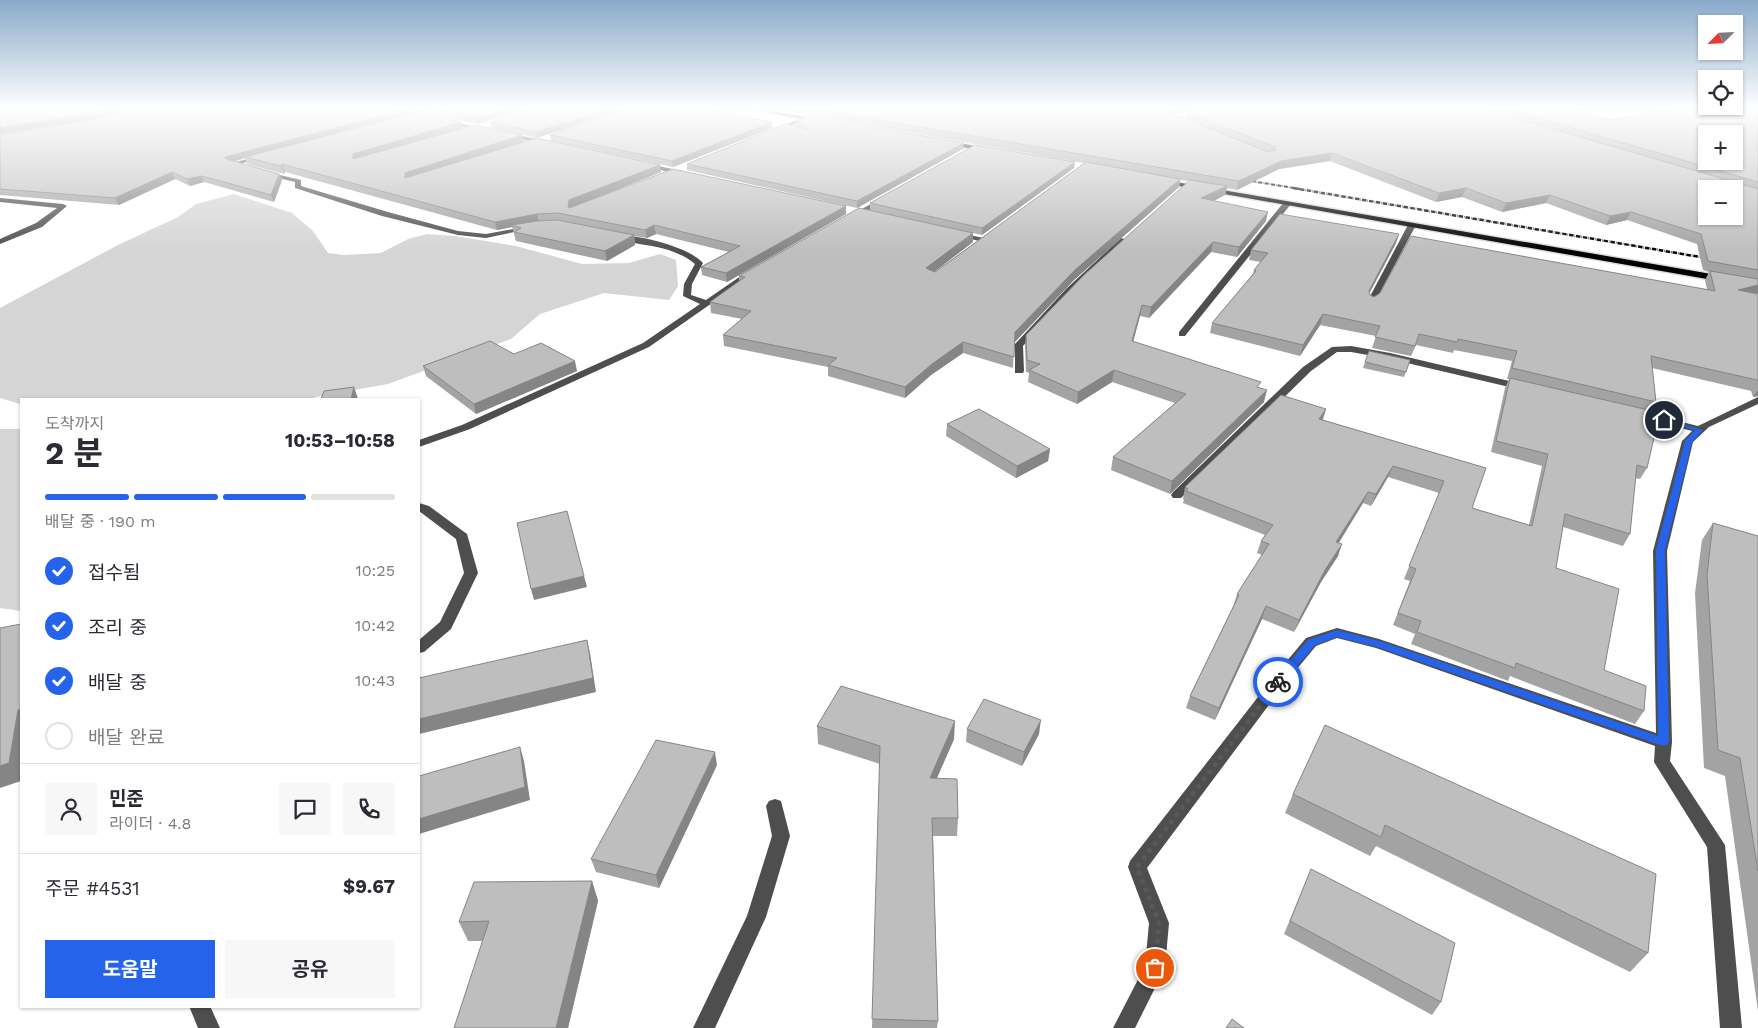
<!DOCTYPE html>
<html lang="ko">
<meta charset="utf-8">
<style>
body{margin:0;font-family:"Work Sans","Noto Sans KR",sans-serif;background:#f7f7f7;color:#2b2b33;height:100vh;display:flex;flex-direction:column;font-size:19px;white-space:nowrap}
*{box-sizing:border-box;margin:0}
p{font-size:16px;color:#7c7c81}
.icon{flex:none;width:28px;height:28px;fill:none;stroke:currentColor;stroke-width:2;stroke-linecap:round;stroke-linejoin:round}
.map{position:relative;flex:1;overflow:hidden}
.sheet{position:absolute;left:20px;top:398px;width:400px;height:610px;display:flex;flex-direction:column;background:#fff;border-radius:0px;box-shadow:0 1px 4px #0004}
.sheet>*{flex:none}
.needle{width:32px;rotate:246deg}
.fabs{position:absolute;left:1698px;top:15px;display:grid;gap:10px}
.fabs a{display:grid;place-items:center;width:45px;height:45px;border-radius:0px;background:#fff;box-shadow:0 1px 4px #0004;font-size:25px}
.pin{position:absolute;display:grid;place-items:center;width:42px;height:42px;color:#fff;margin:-21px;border:2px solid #fff;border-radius:50%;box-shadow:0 1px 5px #0007}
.courier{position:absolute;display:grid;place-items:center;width:50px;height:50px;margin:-25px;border:4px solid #2563eb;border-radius:50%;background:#fff;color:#222;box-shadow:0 1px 6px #0007}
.head em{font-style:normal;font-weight:700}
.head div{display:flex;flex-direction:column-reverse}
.head{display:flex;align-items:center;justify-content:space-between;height:85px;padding:0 25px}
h1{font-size:32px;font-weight:700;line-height:38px}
.bar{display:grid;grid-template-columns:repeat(4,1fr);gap:8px 5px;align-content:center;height:60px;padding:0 25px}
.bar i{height:6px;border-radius:4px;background:#e1e1e2}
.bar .on{background:#2563eb}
.bar p{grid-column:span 4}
.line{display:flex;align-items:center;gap:12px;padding:0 25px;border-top:1px solid #e1e1e2}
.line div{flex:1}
.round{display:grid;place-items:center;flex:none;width:52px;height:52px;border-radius:0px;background:#f7f7f7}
ol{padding:0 25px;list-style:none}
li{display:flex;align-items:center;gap:15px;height:55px}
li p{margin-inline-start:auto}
li .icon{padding:5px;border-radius:50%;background:#2563eb;color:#fff;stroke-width:4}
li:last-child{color:#7c7c81}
li i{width:28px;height:28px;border:2px solid #e1e1e2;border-radius:50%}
.action{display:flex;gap:10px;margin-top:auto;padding:10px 25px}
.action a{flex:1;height:58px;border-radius:0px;background:#2563eb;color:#fff;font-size:20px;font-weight:700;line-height:58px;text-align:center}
.action a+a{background:#f7f7f7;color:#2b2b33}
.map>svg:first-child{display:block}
</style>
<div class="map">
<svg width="1758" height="1028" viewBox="0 0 1758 1028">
<rect width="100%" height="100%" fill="#fff"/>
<g fill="#d5d5d5">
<path d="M234,194l58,19 21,18 15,22 16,2 37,-2 27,-14 19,-5 28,2 61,10 66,18 47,-1 31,-9 16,6 2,26 -9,14 -65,-7 -64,21 -29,25 -123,45 -73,13 -2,2h-292v8l-1,-3 -20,-6v-90l118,-63 60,-28 18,-13z"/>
<path d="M0,429h21v182l-21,-3z"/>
</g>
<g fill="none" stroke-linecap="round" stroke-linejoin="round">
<g stroke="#dbdbdb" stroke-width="3">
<g id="major">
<path d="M745,108h12l63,12 -3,2z"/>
<path d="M948,141l39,7 3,2 -3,2 -41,-8z"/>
<path d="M1164,180l594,102v6l-596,-105 -1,-1z"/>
</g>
</g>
<g fill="#4e4e4e" fill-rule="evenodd">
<path d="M109,108h6l9,11 -15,2v-2l9,-2z"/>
<path d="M383,108h10l96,22 -3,2z"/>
<path d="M1639,108h10l14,4 -16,5 -2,-3 8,-2z"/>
<path d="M806,116l2,3 -33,13 -5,-1z"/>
<path d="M508,133l39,8 3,2 -3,2 -41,-9z"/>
<path d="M261,155l3,2 -1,1 -31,8 -3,-2z"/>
<path d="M645,163l41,9 3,2 -3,2 -43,-10v-2z"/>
<path d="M263,171l38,9v6l87,26 70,19 28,3 43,-8 4,2 -47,10 -28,-3 -76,-19 -87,-28v-6l-34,-8v-2z"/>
<path d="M885,196l4,2 -2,1 -34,21 -7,-2z"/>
<path d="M0,198l63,6 4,2 -25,21 -42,17v-5l36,-16 21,-15 -57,-6z"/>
<path d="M1284,202l7,2 -106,132h-6v-4z"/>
<path d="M1409,223l7,2 -41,77 -4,3 -3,-1 -1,-2z"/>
<path d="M954,232l30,6 4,2 -4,2 -27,-6 -4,-2z"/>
<path d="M617,236c21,-2 72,11 86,27l-11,21 -1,11 15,5 45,-31 7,2 -109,76 -179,82 -51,18v-7l43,-15 181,-82 57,-39 -17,-8 1,-12 11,-20c-23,-19 -51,-18 -78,-24z"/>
<path d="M1121,238l7,2 -56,53 -49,53 1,25 -1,2h-8v-29l51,-55z"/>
<path d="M1351,346l39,7 132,31 5,3 -5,3 -132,-31 -39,-7h-14l-26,19 -130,127h-8l-2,-3 2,-3 130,-125 29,-20z"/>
<path d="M1758,397v7l-49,23 -16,15 -26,109 5,191 -2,19 55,84 17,183h-22l-13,-181 -53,-85 1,-16 -279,-98 -39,-10 -21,8 -30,36 -139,186 22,55 -4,45 -30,60h-22l32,-62 4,-43 -21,-56 2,-6 146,-187 30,-36 31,-10 42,11 277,94 -3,-182 29,-110 10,-10 -54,-14 -1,-2 5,-3 56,14z"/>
<path d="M419,503l10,3 38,28 11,39 -27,56 -27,23 -5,1v-13l21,-18 24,-49 -8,-34 -37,-28z"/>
<path d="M775,799l6,2 9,35 -24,81 -51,111h-22l54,-112 25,-80 -6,-30 3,-5z"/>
<path d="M189,1006h21l10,22h-22z"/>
</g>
<use href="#major" fill="#000" fill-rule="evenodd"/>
<path stroke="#000" stroke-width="2" stroke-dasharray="4 1 0.5 1" stroke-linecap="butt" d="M1239,179l61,10"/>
<path stroke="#000" stroke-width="2.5" stroke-dasharray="4.5 1 0.5 1" stroke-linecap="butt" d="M1293,188l419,71"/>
</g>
<g fill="#a3a3a3" fill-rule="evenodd">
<path d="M117,108h414l-54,16 -41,-9 -2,-5 -14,2 -24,-4 8,2 2,6 57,12 -15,5 76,9 137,30 -50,20 235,14v8l-119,68 -25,-7 -1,-8 28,-15 -73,-18 -9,4 -13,-2 1,9 -28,16 -91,-20 -4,-14 -15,3 -212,-58 -1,2 -37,-10 -2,-6 -11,4 45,12 3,6 -8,22 -70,-20 -14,4 -15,-7 -56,26 -119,-10v-60l122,-20z"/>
<path d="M534,108l3,30 -46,-10 -1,-6z"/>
<path d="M774,108h793l43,12 148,-12v185h-2l2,1v102l-5,1 -2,-6 -99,-23 4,34 -5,9 -4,57 -7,11 -5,-1 -5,56 -7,12 -60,-19 -7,41 48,102 40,41 -9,13 -125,-48 -2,5 -97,-37 4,-10 -22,-9 17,-44 -6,-2 35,-86 -51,-16 -17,29 -8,-3 -24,39 -1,14 -17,26 -27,50 -32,-13 -47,101 -29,-12 4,-12 43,-89 4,-13 25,-39 -5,-2 4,-12 4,-6 -82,-32 1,-3 -1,-1 2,-12 141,-78 -3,11 163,48 -14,40 57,17 13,-59 -51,-14 14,-64 4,-9h-2l5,-18 -58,-11 -1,3 -37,-8 -5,11 -39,-8 4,-12 -56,-11 -20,31 -90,-23 2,-10 41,-49 1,-4 7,-8 -12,-2 2,-10 148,-16 -3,9 -27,51 1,1 4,2 333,-8 -2,-9 4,-8 -6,-2 -6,-26 -70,-24 -21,5 -60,-22 -44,9 -40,-15 -26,5 -106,-41 -51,8 -42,21 -10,-2 -2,7 -11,6 52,20 -29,36 -26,-5 -62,66 -9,-2 -7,26 127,46 4,14 -94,92 -59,-24 2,-13 62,-54 -63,-21 -35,22 -49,-22 1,-9 -3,-1 -1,-25 1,-12 163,-154 -9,-1 -1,7 -105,93 -60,62 -1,26 -50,-15 -32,22 -26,23 -77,-22v-9l-104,-21 -1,-11 19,-16 -31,-6 -1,-11 29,-21v-5l131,-66v-7l204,-35 -92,67 -9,-2v9l-39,30h1l149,-109 -308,-54zM1186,112l-1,6 -11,-4z"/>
<path d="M797,120l166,29 -106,59 -170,-38v-6l111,-37 -1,-1z"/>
<path d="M772,128l-99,39 -122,-26 -1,-6z"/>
<path d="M514,354l63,17 -101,43 -50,-38 -3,-10z"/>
<path d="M1410,360l-6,17 -41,-9 2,-6z"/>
<path d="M947,424l103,25 -2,12 -32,17 -70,-42z"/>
<path d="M1713,523l45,13v475l-33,-235 -21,-8 -9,-175 7,-53z"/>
<path d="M1325,725l323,228 -18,19 -254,-126 -6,10 -85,-43 8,-19z"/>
<path d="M817,726l137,13 -17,39 21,40 -1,18h-24l5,185 -1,7h-65l8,-264 -62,-20z"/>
<path d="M967,729l72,5 -17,32 -56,-24z"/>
<path d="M717,765l-58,123 -63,-16 -5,-13z"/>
<path d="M1311,869l130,133 -9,13 -148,-81z"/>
<path d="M592,881l6,20 -30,127h-114l29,-87h-15l-9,-19z"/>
</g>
<g fill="#858585">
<path d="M419,108h24l-23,4z"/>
<path d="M511,108h20l-54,16 -1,-6z"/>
<path d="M611,108h18l-92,30 -1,-6z"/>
<path d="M1173,108h40l-41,6z"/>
<path d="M111,110l3,6 -114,18v-6z"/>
<path d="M404,110l2,6 -161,41v1l-18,5 -2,-6z"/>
<path d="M461,122l2,6 -108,33 -2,-2v-5z"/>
<path d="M772,122v6l-99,39 -1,-6z"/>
<path d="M522,135l2,7 -119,36v-5z"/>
<path d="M964,143l-1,6 -106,59v-7z"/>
<path d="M1332,153l-2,8 -51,8 -42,21 2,-9 42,-20z"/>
<path d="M1075,162l-1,6 -92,67v-7z"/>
<path d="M282,164l3,8 -1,2 -3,-8z"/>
<path d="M660,165l1,7 -91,36 -2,-2 1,-6z"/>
<path d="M172,172l3,7 -56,26 -4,-7z"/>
<path d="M279,174l3,6 -8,22 -3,-7z"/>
<path d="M202,176l2,6 -14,4 -3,-7z"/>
<path d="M1180,179l-1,8 -105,93 -60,63 1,-11 60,-62z"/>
<path d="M1227,186l-2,9 -26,13 2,-10z"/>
<path d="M1466,188l-4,9 -26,5 3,-9z"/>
<path d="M1550,195l-4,8 -44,9 4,-9z"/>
<path d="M846,206v8l-119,68 -1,-9z"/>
<path d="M1268,212l-2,9 -29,36 2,-10z"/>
<path d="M1631,212l-4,8 -21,5 4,-9z"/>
<path d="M537,214l2,8 -27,3v2l-15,3 -2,-8z"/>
<path d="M654,225l2,9 -9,4 -2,-8z"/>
<path d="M973,233v9l-47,36v-10z"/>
<path d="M1399,234l-3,9 -31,58 4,-10z"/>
<path d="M634,235l1,10 -28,16 -2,-10z"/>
<path d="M1213,242l-2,10 -62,66 2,-11z"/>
<path d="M1758,285v8l-25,7 5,-10z"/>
<path d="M1142,305l-2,11 -10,37 2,-12z"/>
<path d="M1323,314l-3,11 -20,31 3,-11z"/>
<path d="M963,342v11l-32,22 -26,23v-11l27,-23z"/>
<path d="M575,361l2,10 -101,43 -2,-10z"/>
<path d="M1114,370l-2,12 -35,22 1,-12z"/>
<path d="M354,387l4,12h-7z"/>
<path d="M1267,390l-3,12 -94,92 2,-13z"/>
<path d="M1758,390v6l-5,1z"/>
<path d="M1326,409l-4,11 -3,-1z"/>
<path d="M1050,449l-2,12 -32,17 1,-12z"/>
<path d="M1393,466l-5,11 -17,29 5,-12z"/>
<path d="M1368,492l-5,11 -31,51 4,-12z"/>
<path d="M1342,544l-4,12 -17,26 -27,50 5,-12 26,-50z"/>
<path d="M584,576l3,11 -53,13 -3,-11z"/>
<path d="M1266,606l-4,13 -47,101 4,-12z"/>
<path d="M587,640l3,13 6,39 -177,42v-15z"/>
<path d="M21,709v72l-21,7v-22l18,-56z"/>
<path d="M1041,720l-2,14 -17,32 2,-14z"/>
<path d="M955,721l-1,18 -25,57 1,-18z"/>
<path d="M520,747l4,14 6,39 -111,34v-15z"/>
<path d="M715,752l2,13 -58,123 -3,-13z"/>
<path d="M592,881l6,20 -30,127h-12z"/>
</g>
<g fill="#bebebe" stroke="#858585" fill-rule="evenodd">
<path d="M0,108h109l2,2 -111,18z"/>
<path d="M118,108h277l9,2 -179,47 1,2 53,15 -8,21 -69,-19 -15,3 -15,-7 -57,26 -115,-9v-54l123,-21z"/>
<path d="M439,108h72l-35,10 -42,-9z"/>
<path d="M534,108h77l-75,24 -46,-10z"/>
<path d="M631,108h68l73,14 -100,39 -122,-26z"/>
<path d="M808,108h351l109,44 8,-2 -1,-3 -89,-35 23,-4h272l277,81v81l-50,-9 -7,-27 -70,-22 -21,4 -60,-21 -44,8 -40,-15 -27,5 -107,-40 -51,8 -42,20zM1706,189h28v27h-28z"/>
<path d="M1504,108h63l43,12 74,-12h74v74zM1706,134h28v27h-28z"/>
<path d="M418,112l43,10 -108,32v5l122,-34 47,10 -117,38v5l132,-40 123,27 -91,35 -1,6 1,2 104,-39 173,37 -120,67 -25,-6 39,-21 -86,-21 -9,5 -87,-17 -21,1 -42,8 -213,-58 -1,2 -36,-9z"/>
<path d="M808,116l156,27 -107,58 -170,-37 98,-40 23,5 -11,-9z"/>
<path d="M975,145l100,17 -93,66 -112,-25z"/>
<path d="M1086,162l94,17 -105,91 -60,62 -1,25 -51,-15 -31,22 -27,23 -77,-22 9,-7 -114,-23 28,-24 -41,-9 35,-25 -6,-1 120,-68 114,25 -47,35 9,4z"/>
<path d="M1190,180l37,6 -26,12 67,14 -29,35 -26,-5 -62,65 -9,-2 -10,36 129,41 -4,5 10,3 -95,91 -59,-24 73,-63 -72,-24 -36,22 -49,-22 11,-6 -13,-4 -1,-25 58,-60z"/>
<path d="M1280,214l119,20 -30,57 1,4 4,2 6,-4 31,-57 304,55 -5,-20 48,8v6l-20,5 20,4v87l-1,-1 -106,-24 5,46 -144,-34 5,-17 -59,-12 -1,3 -38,-8 -4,12 -40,-9 5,-11 -57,-12 -20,31 -91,-22 44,-52 -2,-1 14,-17 -17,-3z"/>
<path d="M557,220l77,15 -29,16 -91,-19 7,-4 -9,-3 25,-4z"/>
<path d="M490,341l24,13 27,-11 34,18 -101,43 -51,-38z"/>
<path d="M1369,351l41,9 -4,12 -41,-10z"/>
<path d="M1510,378l147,34 1,9 -11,47 -10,-3 -7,69 -65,-20 -9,54 63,21 -15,81 42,16 -2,25 -128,-48 -1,5 -98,-36 4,-11 -23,-8 18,-44 -7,-3 35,-85 -51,-15 -17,28 -8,-2 -32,50 6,2 -17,26 -26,50 -33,-14 -47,102 -29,-12 49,-101 -2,-1 32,-50 -8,-3 12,-16 -87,-34 2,-2 -3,-2 96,-92 45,14 -7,10 167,49 -14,40 60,18 16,-72 -52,-13z"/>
<path d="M354,387l-3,12h-30l3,-8z"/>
<path d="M979,409l71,40 -33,17 -70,-42z"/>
<path d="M567,511l17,65 -53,13 -14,-66z"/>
<path d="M1713,523l45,13v335l-18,-113 -22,-8 -11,-175z"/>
<path d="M21,624v85l-3,1 -9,53 -9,3v-138z"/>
<path d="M587,640l6,38 -174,41v-41z"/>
<path d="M841,686l114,35 -25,57 27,1 1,39h-26l6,203 -66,-2 8,-273 -63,-20z"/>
<path d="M984,699l57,21 -17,32 -57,-23z"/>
<path d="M1325,725l331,149 -8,79 -263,-128 -4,12 -88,-43z"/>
<path d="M656,740l59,12 -59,123 -65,-16z"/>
<path d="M520,747l5,40 -106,32v-43z"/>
<path d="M1311,869l144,74 -14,59 -151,-81z"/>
<path d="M592,881l-36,147h-102l35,-107 -30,1 15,-40z"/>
<path d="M1232,1019l12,9h-18z"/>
</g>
<linearGradient id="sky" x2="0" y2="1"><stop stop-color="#89aaca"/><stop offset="0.43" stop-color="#fff"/><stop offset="1" stop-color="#fff" stop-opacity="0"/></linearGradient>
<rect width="1758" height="252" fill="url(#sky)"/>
<path fill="#2563eb" d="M1662,418l41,12 -11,12 -27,108 4,192 -2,3h-7l-283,-98 -40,-10 -22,8 -33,39h-7v-5l33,-39 29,-10 46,12 275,94 -2,-186 29,-109 10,-11 -33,-9z"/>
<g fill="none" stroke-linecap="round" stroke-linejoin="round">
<path stroke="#595959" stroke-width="5" stroke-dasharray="0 9" d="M1155,968l4,-45 -22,-56 141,-185"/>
</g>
</svg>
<div class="fabs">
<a><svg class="needle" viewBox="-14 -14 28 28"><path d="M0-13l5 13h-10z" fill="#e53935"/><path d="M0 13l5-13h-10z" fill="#7c7c81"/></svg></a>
<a><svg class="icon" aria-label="locate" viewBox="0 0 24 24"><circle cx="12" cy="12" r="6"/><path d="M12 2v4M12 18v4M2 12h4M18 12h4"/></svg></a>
<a>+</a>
<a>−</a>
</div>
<div class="pin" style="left:1155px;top:968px;background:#ea580c"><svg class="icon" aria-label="bag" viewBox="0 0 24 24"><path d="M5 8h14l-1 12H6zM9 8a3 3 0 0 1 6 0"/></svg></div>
<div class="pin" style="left:1664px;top:420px;background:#1f2937"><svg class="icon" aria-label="home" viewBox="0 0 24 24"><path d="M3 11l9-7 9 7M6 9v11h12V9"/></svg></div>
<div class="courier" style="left:1278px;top:682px"><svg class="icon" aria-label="bike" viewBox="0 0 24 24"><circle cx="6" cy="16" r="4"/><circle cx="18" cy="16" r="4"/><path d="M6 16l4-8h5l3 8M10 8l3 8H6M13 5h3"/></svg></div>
<section class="sheet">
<div class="head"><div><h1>2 분</h1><p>도착까지</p></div><em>10:53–10:58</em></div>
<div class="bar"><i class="on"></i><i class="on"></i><i class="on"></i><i></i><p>배달 중 · 190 m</p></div>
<ol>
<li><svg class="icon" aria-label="check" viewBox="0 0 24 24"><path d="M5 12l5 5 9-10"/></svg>접수됨<p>10:25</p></li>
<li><svg class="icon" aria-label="check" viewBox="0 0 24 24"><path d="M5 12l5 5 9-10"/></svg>조리 중<p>10:42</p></li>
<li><svg class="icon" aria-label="check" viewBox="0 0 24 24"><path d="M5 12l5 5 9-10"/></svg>배달 중<p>10:43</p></li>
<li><i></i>배달 완료</li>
</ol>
<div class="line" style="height:90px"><a class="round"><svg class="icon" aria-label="person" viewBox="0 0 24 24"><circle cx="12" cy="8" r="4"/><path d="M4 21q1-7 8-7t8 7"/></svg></a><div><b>민준</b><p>라이더 · 4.8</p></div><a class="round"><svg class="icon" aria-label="chat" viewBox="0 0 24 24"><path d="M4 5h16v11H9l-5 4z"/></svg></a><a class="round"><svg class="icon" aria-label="phone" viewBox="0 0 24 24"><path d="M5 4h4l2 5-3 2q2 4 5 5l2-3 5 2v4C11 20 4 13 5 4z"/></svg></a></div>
<div class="line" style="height:65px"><div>주문 #4531</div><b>$9.67</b></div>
<div class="action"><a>도움말</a><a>공유</a></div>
</section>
</div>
